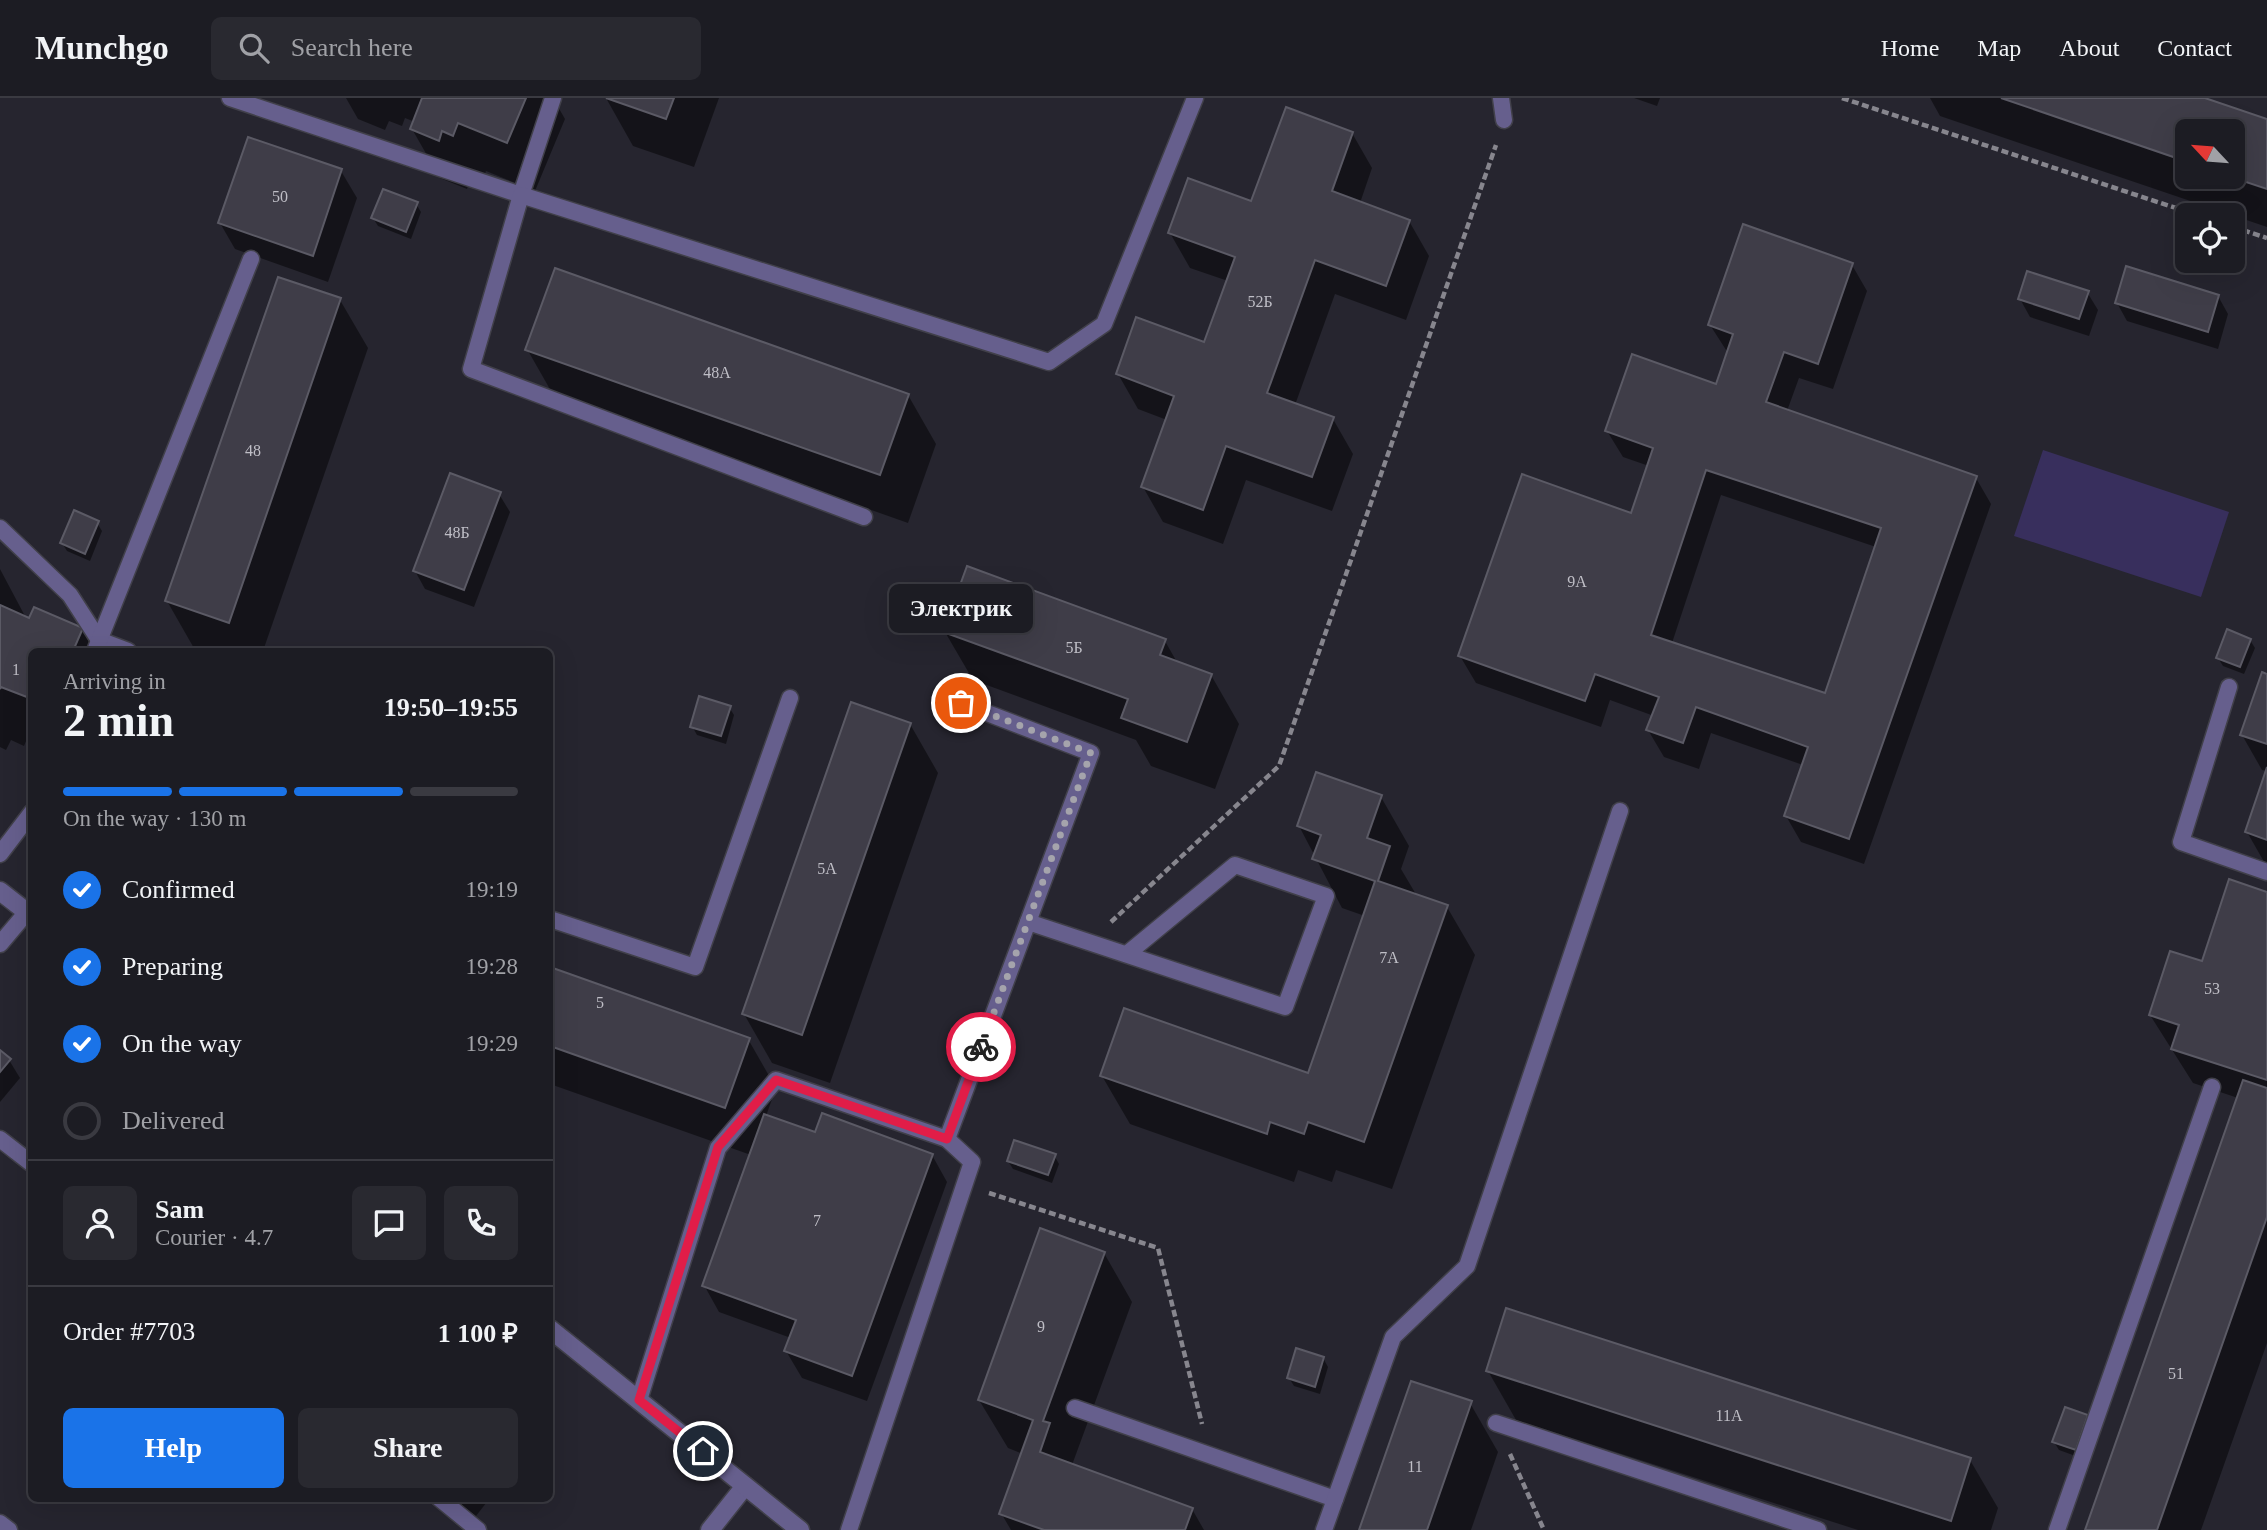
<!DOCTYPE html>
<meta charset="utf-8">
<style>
body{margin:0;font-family:Georgia,serif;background:#292930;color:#f1f3f6;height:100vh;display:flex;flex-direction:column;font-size:26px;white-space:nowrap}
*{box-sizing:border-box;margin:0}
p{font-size:23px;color:#a0a1a6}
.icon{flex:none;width:38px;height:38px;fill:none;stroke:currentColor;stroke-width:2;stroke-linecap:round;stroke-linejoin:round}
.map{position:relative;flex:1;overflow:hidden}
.details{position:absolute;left:28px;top:550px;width:525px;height:854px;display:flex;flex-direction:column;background:#1c1c23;border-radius:10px;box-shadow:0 7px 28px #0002,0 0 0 2px #3a3a41}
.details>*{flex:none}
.needle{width:46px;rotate:296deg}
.fabs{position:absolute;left:2175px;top:21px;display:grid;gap:14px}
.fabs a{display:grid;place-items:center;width:70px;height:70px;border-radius:10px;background:#1c1c23;box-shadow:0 7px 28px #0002,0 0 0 2px #3a3a41;font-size:35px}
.pin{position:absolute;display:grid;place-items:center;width:60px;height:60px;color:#fff;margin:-30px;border:4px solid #fff;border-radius:50%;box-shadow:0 2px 7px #0007}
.courier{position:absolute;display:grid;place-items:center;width:70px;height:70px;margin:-35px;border:5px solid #e11d48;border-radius:50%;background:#fff;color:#222;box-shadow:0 2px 9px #0007}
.bubble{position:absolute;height:49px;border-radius:10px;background:#1c1c23;box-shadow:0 7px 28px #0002,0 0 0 2px #3a3a41;font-size:23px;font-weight:800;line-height:49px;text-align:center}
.overview em{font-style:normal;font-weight:800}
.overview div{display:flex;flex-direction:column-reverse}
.overview{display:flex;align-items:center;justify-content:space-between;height:119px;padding:0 35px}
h1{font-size:46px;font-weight:800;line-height:52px}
.bar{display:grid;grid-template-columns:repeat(4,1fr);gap:10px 7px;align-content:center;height:84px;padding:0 35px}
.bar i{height:9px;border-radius:5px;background:#3a3a41}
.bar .current{background:#1a73e8}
.bar p{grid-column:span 4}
.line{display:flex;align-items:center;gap:18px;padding:0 35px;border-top:2px solid #3a3a41}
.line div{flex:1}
.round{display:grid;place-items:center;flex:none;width:74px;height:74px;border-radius:10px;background:#292930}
ol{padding:0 35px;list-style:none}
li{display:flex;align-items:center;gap:21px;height:77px}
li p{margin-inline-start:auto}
li .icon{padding:7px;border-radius:50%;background:#1a73e8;color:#fff;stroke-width:4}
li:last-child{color:#a0a1a6}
li i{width:38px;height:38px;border:4px solid #3a3a41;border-radius:50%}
.cta{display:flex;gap:14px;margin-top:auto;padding:14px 35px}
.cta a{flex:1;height:80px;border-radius:10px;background:#1a73e8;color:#fff;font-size:28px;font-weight:800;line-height:80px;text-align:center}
.cta a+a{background:#292930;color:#f1f3f6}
header{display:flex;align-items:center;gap:42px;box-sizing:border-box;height:98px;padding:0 35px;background:#1c1c23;border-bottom:2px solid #3a3a41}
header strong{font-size:33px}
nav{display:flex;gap:38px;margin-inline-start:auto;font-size:24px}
.search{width:490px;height:63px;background:#292930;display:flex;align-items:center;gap:18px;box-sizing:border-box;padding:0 24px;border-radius:10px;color:#a0a1a6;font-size:26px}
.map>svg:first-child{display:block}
</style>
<header>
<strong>Munchgo</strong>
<div class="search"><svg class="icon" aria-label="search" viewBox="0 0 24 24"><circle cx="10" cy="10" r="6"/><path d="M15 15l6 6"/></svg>Search here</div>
<nav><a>Home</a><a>Map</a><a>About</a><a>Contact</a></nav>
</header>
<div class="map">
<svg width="2267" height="1432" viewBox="0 0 2267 1432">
<rect width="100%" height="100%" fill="#26252f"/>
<path fill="#382f5d" d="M2043,352l186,62 -28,85 -187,-61z"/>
<g fill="#0007" fill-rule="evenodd">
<path d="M346,0h207l12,21 -30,72 -49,-20 -5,12 -11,-4 -3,10 -27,-11 -28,-49 3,-7 -10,-4 -3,8 -13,-5 -4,9 -27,-11z"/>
<path d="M606,0h113l-25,69 -61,-21z"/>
<path d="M1634,0h26l-3,8z"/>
<path d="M1930,0h270l67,23v106l-327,-111zM2188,33h45v46h-45z"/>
<path d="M1352,35l20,35 -12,35 49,18 20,35 -23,64 -71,-26 -40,111 38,14 20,35 -21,57 -86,-31 -23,64 -60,-22 -20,-35 24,-67 -29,-11 -20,-35 87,-30 23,-63 -38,-13 -20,-35 82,-30z"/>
<path d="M341,73l16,27 -29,84 -93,-33 -15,-26z"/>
<path d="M416,106l5,8 -10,27 -33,-13 -5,-8z"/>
<path d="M1852,167l15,26 -34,98 -34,-11 -12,33 189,67 15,26 -127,360 -63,-22 -15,-26 17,-51 -92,-32 -12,36 -35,-12 -16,-27 6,-14 -44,-16 -9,27 -125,-44 -16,-27 172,-141 17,-49 -26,-9 -16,-26 110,-45 11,-33 -18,-28zM1721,397l155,52 -50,148 -154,-52z"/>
<path d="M2087,194l11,18 -9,26 -59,-19 -10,-18z"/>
<path d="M2218,198l10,18 -10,35 -91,-28 -10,-18z"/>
<path d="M340,202l28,48 -105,303 -68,-1 -28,-49z"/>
<path d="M527,251l381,46 28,49 -28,79 -353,-125z"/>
<path d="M499,396l11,18 -36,95 -49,-18 -10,-18z"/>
<path d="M97,425l5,8 -12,30 -23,-10 -5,-8z"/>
<path d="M0,471l26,49 56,11 12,22h-62v84l-3,-1 -5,12 -13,-6 -5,10 -6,-3z"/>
<path d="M945,534l220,9 13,23 33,11 28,49 -24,65 -64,-23 -15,-26 -163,-60z"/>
<path d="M2250,542l5,8 -11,26 -21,-8 -5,-8z"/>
<path d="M2267,578v95l-5,-1 -20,-35z"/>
<path d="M729,609l5,8 -8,29 -29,-9 -5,-9z"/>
<path d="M910,626l28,49 -108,310 -58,-20 -28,-49z"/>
<path d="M2267,675v94l-20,-35z"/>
<path d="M1381,699l28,49 -8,23 16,27 30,11 28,48 -83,234 -56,-19 -4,12 -34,-12 -4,12 -164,-58 -28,-48 208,-1 55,-159 -23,-8 -43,-82z"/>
<path d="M2267,795v450l-66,187h-114l151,-432 -45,-15 -43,-68z"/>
<path d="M550,871l198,70 28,49 -10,28 50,18 116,21 15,27 -80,219 -65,-23 -16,-27 5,-13 -72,-26 -15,-27 47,-130 -201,-71z"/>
<path d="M0,955l9,7 11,18 -20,24z"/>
<path d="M1054,1057l5,9 -7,19 -39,-14 -5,-8z"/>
<path d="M1104,1155l28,49 -60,163 120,44 12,21h-193l-10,-17 22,-59 -15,-6 -29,-48z"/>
<path d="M1323,1260l5,9 -8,27 -26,-8 -5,-8z"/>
<path d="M1488,1273l482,89 28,48 -7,22h-133l-342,-110z"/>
<path d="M1470,1305l28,49 -27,78h-110z"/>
<path d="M2086,1319l5,8 -10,33 -22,-8 -5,-8z"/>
<path d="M453,1400h37l-14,18z"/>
</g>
<g fill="#3f3d48" stroke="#5b5a65" stroke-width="2" fill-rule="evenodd">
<path d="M422,0h104l-19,45 -49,-20 -5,13 -11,-5 -3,10 -29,-12z"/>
<path d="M606,0h68l-8,21z"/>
<path d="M2001,0h204l62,21v70l-36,-12 2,-46h-45v31z"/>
<path d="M1286,9l67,25 -21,59 78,29 -24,66 -71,-26 -48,133 67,24 -22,60 -86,-31 -23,64 -62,-23 33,-91 -58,-22 20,-57 68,25 31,-85 -67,-24 20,-55 63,23z"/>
<path d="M248,39l94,32 -29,87 -95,-33z"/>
<path d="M383,91l35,13 -12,30 -35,-14z"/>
<path d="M1743,126l110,39 -35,101 -34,-12 -18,50 211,74 -128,363 -65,-23 24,-69 -112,-40 -13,36 -37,-13 13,-33 -64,-23 -10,27 -127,-45 64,-182 109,39 22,-65 -48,-17 27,-77 84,30 17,-50 -25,-9zM1706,372l175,58 -56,165 -174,-58z"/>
<path d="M2126,168l93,29 -11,37 -93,-29z"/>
<path d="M555,170l354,126 -29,81 -355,-125z"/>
<path d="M2027,173l62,20 -10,28 -61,-20z"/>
<path d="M278,179l63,21 -112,325 -64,-22z"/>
<path d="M450,375l51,19 -37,98 -51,-19z"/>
<path d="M74,412l25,11 -14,33 -25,-11z"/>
<path d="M967,468l199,73 -6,16 52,19 -25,68 -66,-24 7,-19 -185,-67z"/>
<path d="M0,507l29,13 5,-11 49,21 -10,23h-41v48l-31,-12 -1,2z"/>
<path d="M2227,531l24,10 -11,28 -24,-9z"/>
<path d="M2262,574l5,2v70l-27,-9z"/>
<path d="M699,598l32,10 -10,30 -31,-9z"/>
<path d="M851,604l60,21 -109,312 -60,-21z"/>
<path d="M2267,669v73l-22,-8z"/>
<path d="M1316,674l66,23 -15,43 23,8 -12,35 70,24 -84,237 -56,-20 -4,12 -34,-12 -3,12 -167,-58 24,-68 184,65 67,-192 -63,-22 9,-24 -24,-9z"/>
<path d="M2229,781l38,13v188l-96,-31 8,-24 -30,-10 21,-64 32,10z"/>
<path d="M550,869l200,71 -25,70 -175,-62z"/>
<path d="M0,952l11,9 -11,13z"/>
<path d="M2243,982l24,8v129l-110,313h-72z"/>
<path d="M822,1015l111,41 -81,222 -68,-25 12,-31 -94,-34 62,-172 51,18z"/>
<path d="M1014,1042l42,14 -8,21 -41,-14z"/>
<path d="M1040,1130l65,24 -62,169 7,2 -10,29 153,56 -8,22h-141l-45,-16 34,-94 -55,-20z"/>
<path d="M1506,1210l465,150 -20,63 -465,-150z"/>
<path d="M1296,1250l28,9 -9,30 -28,-9z"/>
<path d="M1411,1283l61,20 -45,129h-68z"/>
<path d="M2065,1309l23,8 -12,35 -24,-8z"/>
</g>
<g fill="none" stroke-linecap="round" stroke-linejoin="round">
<g stroke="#41404a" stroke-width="19">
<g id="service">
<path d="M230,0l291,97 32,-97"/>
<path d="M1501,0l3,22"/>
<path d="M864,419l-393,-148 50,-174 528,167 55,-38 91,-226"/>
<path d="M0,430l70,67 29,45 29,11"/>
<path d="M95,553l156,-392"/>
<path d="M2229,589l-48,155 86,30"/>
<path d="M961,605l130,50 -63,169"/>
<path d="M0,756l32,-42"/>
<path d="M550,821l145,48 95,-269"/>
<path d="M0,846l27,-32"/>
<path d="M0,1041l32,25"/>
<path d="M639,1302l79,-252 58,-68 171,59 81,-217 257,85 41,-111 -91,-31 -108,89"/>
<path d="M1075,1310l260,91"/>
<path d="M1496,1325l322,107"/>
<path d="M439,1400l39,32"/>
<path d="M0,1425l9,7"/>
<path d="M849,1432l123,-368 -25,-23"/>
<path d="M1324,1432l69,-193 74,-71 153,-455"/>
<path d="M2057,1432l155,-443"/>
</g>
</g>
<g stroke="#41404a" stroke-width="21">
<path id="minor" d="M710,1432l35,-44"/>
</g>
<g stroke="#41404a" stroke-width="21">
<g id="tertiary">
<path d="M0,793l32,25"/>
<path d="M550,1231l250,201"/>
</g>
</g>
<g stroke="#87868e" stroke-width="4.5" stroke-dasharray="7 3.5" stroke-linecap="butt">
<path d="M1842,0l355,117"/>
<path d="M2233,129l34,11"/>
<path d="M1111,824l168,-156 217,-621"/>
<path d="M989,1095l169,55 44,176"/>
<path d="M1510,1356l34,76"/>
</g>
<use href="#service" stroke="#665f8d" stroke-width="16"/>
<use href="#minor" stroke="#665f8d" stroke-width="18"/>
<use href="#tertiary" stroke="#665f8d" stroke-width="18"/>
</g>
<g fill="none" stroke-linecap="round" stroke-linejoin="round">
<path stroke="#a5a4ac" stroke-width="7" stroke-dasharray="0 12.6" d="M961,605l130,50 -110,294"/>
<path stroke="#e11d48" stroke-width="9" d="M703,1353l-64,-51 79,-253 58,-67 171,59 34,-92"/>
</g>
<g text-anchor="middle" stroke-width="6" stroke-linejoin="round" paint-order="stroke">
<g font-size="16" fill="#bfbec6">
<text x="280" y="104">50</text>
<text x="1260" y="209">52Б</text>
<text x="717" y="280">48А</text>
<text x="253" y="358">48</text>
<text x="457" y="440">48Б</text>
<text x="1577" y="489">9А</text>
<text x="1074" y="555">5Б</text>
<text x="16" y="577">1</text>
<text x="827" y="776">5А</text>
<text x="1389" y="865">7А</text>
<text x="2212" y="896">53</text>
<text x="600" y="910">5</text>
<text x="817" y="1128">7</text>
<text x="1041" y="1234">9</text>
<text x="2176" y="1281">51</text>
<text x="1729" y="1323">11А</text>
<text x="1415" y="1374">11</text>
</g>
</g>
</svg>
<div class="fabs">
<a><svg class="needle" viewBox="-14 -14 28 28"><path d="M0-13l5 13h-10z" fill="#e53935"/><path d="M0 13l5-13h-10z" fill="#a0a1a6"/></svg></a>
<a><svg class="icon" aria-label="locate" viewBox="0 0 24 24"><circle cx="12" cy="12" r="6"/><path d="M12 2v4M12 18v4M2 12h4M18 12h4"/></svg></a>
</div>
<div class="pin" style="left:961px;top:605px;background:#ea580c"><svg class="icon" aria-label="bag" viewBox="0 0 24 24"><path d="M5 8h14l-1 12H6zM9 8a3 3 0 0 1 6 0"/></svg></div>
<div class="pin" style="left:703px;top:1353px;background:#1f2937"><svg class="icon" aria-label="home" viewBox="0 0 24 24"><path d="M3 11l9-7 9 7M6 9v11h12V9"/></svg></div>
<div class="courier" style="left:981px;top:949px"><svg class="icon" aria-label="bike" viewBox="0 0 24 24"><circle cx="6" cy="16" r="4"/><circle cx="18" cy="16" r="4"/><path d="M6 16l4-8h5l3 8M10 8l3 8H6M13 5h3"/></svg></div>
<div class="bubble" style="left:889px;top:486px;width:144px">Электрик</div>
<section class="details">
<div class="overview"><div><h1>2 min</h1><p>Arriving in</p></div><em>19:50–19:55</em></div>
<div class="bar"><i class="current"></i><i class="current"></i><i class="current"></i><i></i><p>On the way · 130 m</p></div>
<ol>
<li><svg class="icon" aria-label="check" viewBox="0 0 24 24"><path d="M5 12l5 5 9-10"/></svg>Confirmed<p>19:19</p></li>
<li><svg class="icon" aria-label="check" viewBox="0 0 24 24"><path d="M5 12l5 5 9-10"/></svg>Preparing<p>19:28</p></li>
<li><svg class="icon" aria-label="check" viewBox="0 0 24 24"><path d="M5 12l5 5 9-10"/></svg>On the way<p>19:29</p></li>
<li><i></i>Delivered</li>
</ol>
<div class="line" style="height:126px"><a class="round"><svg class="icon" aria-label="person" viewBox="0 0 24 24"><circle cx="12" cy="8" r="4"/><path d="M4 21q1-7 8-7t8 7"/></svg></a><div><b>Sam</b><p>Courier · 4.7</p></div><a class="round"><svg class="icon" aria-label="chat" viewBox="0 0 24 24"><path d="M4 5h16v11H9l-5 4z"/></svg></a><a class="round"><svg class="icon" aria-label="phone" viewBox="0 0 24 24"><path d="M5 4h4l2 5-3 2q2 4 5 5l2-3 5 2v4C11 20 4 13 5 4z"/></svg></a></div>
<div class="line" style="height:91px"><div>Order #7703</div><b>1 100 ₽</b></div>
<div class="cta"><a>Help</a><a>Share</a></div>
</section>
</div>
